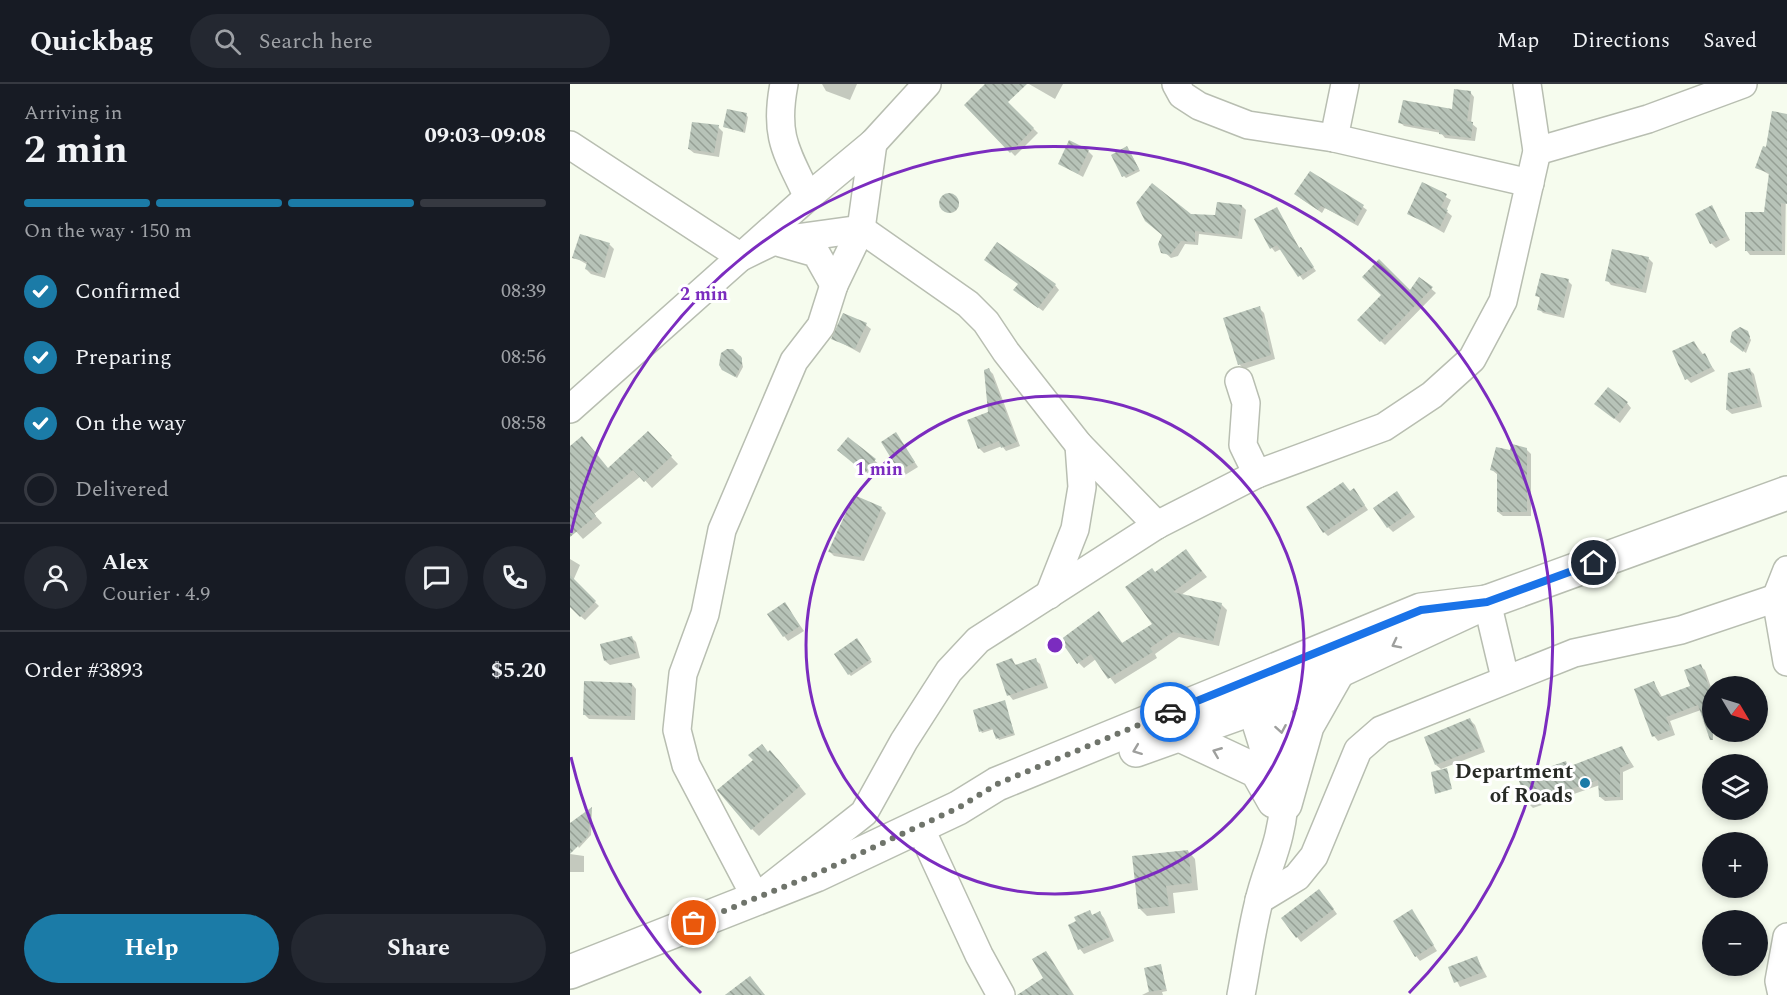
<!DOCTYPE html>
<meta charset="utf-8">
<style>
body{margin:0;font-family:Spectral,serif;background:#242831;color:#f1f3f6;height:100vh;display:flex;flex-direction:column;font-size:22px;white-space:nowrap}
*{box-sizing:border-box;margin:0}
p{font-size:20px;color:#9ea1a6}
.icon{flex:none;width:33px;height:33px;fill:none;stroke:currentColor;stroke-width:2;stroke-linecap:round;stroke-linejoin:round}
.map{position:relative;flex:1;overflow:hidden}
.sheet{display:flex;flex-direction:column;background:#171b24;width:570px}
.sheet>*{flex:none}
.needle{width:39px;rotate:128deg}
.fabs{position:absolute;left:1132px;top:592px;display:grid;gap:12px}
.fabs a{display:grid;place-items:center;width:66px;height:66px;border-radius:50%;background:#171b24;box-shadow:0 3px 9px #0003;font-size:30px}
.pin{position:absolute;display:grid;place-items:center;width:51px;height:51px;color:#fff;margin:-26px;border:3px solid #fff;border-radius:50%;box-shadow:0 2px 6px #0007}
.courier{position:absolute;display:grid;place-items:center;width:60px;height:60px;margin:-30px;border:4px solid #1a73e8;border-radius:50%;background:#fff;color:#222;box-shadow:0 2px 8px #0007}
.overview em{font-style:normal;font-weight:700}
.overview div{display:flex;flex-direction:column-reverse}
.overview{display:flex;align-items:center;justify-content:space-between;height:102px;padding:0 24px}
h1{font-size:39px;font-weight:700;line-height:45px}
.bar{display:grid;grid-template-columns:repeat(4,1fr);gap:9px 6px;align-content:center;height:72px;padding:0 24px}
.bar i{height:8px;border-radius:4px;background:#363941}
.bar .selected{background:#1b7ba7}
.bar p{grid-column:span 4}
.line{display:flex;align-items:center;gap:15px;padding:0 24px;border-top:2px solid #363941}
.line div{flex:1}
.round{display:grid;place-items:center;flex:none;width:63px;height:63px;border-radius:32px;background:#242831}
ol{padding:0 24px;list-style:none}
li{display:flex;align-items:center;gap:18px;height:66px}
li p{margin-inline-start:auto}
li .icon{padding:6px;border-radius:50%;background:#1b7ba7;color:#fff;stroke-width:4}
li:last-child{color:#9ea1a6}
li i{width:33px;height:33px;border:3px solid #363941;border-radius:50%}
.button{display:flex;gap:12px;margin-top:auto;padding:12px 24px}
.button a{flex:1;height:69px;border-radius:36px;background:#1b7ba7;color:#fff;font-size:24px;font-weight:700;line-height:69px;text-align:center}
.button a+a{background:#242831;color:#f1f3f6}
header{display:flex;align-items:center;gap:36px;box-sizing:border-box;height:84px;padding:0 30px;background:#171b24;border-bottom:2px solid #363941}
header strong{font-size:28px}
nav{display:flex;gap:33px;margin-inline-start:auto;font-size:21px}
.search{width:420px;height:54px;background:#242831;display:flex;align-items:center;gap:15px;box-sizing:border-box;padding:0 21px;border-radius:33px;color:#9ea1a6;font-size:22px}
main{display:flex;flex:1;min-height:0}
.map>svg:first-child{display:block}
</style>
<header>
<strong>Quickbag</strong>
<div class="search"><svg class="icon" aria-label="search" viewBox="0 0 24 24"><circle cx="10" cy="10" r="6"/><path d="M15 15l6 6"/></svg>Search here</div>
<nav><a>Map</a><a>Directions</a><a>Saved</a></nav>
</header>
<main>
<section class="sheet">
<div class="overview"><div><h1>2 min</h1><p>Arriving in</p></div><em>09:03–09:08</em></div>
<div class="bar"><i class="selected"></i><i class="selected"></i><i class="selected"></i><i></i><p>On the way · 150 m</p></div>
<ol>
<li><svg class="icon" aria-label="check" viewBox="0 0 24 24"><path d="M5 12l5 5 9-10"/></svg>Confirmed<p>08:39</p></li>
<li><svg class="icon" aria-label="check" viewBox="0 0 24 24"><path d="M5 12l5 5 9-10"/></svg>Preparing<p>08:56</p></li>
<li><svg class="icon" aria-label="check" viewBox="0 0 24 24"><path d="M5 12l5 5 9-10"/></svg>On the way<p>08:58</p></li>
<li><i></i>Delivered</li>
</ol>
<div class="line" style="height:108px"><a class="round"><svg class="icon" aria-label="person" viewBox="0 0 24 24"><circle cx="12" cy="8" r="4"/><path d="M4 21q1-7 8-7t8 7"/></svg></a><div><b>Alex</b><p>Courier · 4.9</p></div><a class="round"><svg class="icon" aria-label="chat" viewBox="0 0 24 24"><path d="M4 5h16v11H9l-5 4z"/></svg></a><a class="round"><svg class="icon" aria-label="phone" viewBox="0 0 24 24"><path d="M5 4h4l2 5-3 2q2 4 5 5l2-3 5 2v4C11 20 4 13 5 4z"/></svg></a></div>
<div class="line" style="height:78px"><div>Order #3893</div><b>$5.20</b></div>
<div class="button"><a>Help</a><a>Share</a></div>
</section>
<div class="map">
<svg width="1217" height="911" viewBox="0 0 1217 911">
<defs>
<pattern id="building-back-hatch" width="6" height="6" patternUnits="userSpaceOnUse" patternTransform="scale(1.5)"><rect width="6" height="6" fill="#b7c3b8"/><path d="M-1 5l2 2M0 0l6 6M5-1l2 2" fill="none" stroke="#959f95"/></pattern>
</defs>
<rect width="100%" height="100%" fill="#f6fcee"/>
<g fill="#0003">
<path d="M252,0h35l-7,16 -24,-9z"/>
<path d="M417,0l51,49 -23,23 -49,-51z"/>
<path d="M459,0h34l-8,15z"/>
<path d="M900,8l4,5 -3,26 6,5 -2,13 -30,-3 -4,-5 -37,-7 -4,-4 53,-11z"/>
<path d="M176,31l2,2 -3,16 -21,-6z"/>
<path d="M1217,31l-2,140h-35l-4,-5 19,-37 5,-38 -14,-8z"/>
<path d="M148,43l5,5 -4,25 -25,-4 -5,-4z"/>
<path d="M559,66l11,21 -14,7 -2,-2z"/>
<path d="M518,67l5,5 -10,21 -23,-13z"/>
<path d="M853,100l28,16 -5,11 6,5 -8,17 -35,-20z"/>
<circle cx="380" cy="120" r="9"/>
<path d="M730,114l63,9 4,3 -9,16 -33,-18 -3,5z"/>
<path d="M672,122l4,4 -4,29 -43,-5 -1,11 -13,-1 -7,12 -7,2 -11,-10 4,-13 26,-20 26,2z"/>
<path d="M1142,123l18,33 -14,8 -5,-5z"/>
<path d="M707,125l23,40 16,22 -13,9 -22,-31 -6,3 -3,-4z"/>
<path d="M11,152l29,9 4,4 -9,29 -14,-4 -5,-5 2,-4 -14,-8z"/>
<path d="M1078,174l5,5 -7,30 -35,-8 -4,-5z"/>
<path d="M850,195l16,14 -51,52 -26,-25 51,-28z"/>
<path d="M998,197l4,4 -8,33 -21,-5 -4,-4 2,-9 -4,-5z"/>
<path d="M485,201l4,5 -16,21 -23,-17z"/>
<path d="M689,224l5,5 11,46 -31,10 -5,-5z"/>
<path d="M296,241l5,4 -11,24 -27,-15z"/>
<path d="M1177,249l4,7 -5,13 -12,-9z"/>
<path d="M1124,258l21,29 -24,12 -4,-4z"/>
<path d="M157,267l14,5 2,11 -6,11 -14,-9 -3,-10z"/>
<path d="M419,286l4,4 27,72 -14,5 -4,-5 -18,7 -5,-5 11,-35z"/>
<path d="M1180,286l4,4 8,33 -30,7 -5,-4z"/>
<path d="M1057,319l4,5 -11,15 -19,-15z"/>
<path d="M78,349l30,31 -26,24 -11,-12 -47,38 8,9 -19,16 -13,-14v-77l39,22z"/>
<path d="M326,350l22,33 -13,8 -22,-33z"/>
<path d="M278,355l32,26 -9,11 -27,-22z"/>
<path d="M956,365l5,5v62h-28l-5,-4v-37l-6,-5 19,-18z"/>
<path d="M784,406l14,20 -40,26 -4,-4z"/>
<path d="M827,409l18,24 -22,15 -5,-5z"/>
<path d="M311,424l5,5 -22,48 -30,-5 -4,-4z"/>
<path d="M616,467l21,26 -26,18 40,9 6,6 -8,36 -40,-9 -24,17 2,4 -42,26 -19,-25 -12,9 -5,-5 20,-50 24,31 31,-19 1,-52z"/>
<path d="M0,475l10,6 -7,16 26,25 -14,14 -15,-13z"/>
<path d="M215,520l19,27 -16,10 -4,-5z"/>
<path d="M62,554l4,4 4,16 -30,7 -5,-4z"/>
<path d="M289,558l13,20 -21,14 -2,-2z"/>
<path d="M442,576l5,6 18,-6 5,4 8,24 -35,12 -4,-5 -11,-30z"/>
<path d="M1130,582l5,4 8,23v27l-12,-10 -31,11 5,14 -17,6 -4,-5 -18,-46 18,-7 8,14 30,-11z"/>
<path d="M62,600l4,5 -1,31 -46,-1 -5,-5z"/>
<path d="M434,618l11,33 -16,5 -5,-11 -12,4 -1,-2z"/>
<path d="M900,636l5,5 10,27 -44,17 -5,-4z"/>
<path d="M1052,664l12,19 -11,5v28l-18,1 -5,-4v-12l-67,23 -4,-4 -9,-25 46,-16 4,4z"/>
<path d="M199,669l9,6 28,35 -47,42 -7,-7 3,-69z"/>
<path d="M22,725l-1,26 -12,13 -9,-19 3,-6z"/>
<path d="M618,767l7,8 3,31 -25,3 2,20 -28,3 -8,-8z"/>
<path d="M0,770l14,2v16h-14z"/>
<path d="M754,812l13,18 -36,28 -4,-5z"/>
<path d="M842,827l25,40 -17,10 -4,-5z"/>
<path d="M519,828l4,4 7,-3 4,5 10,23 -30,13 -4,-5z"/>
<path d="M476,868l4,5 24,38h-55l26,-17z"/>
<path d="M907,874l10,19 -27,10 -10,-19z"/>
<path d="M591,882l6,25 -5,1 1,3h-21l8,-4z"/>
</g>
<g fill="url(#building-back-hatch)">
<path d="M415,0h42l-19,18 26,26 -24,25 -46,-48z"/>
<path d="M884,5l17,2 -4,30 6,1 -2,16 -32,-4v-4l-41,-7 5,-23 49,9z"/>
<path d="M157,25l20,4 -4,19 -20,-5z"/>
<path d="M1202,27l15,3v90l-6,-1 1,48h-37v-39h19l5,-39 -14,-5 8,-22 3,1z"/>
<path d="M122,38l27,3 -5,28 -26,-4z"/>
<path d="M499,56l20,10 -11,24 -20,-10z"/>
<path d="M557,62l12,23 -17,8 -11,-22z"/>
<path d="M740,87l54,34 -10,18 -33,-17 -3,4 -24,-16z"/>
<path d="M852,98l25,12 -6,13 7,3 -9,19 -32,-15z"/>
<path d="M582,99l39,31 24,1 2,-13 25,3 -4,31 -43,-5v11l-14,-1 -11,14 -9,-2 -3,-9 4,-9 -17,-14 -9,-18z"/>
<circle cx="379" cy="119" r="10"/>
<path d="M1142,121l15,31 -17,8 -15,-30z"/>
<path d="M707,123l22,41 2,-1 13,20 -16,10 -21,-32 -7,4 -16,-30z"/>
<path d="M10,150l30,9 -9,31 -16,-5 2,-7 -15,-4z"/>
<path d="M427,158l59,42 -18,24 -25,-18 5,-6 -34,-24z"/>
<path d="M1042,165l37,8 -7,32 -37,-8z"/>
<path d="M809,175l31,31 9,-13 14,10 -53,55 -23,-22 24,-25 -19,-18z"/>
<path d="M971,189l28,6 -9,36 -23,-5 3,-13 -5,-1z"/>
<path d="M690,222l11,49 -33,10 -15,-47z"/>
<path d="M273,229l24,10 -12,26 -24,-10z"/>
<path d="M1170,243l8,4 2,6 -7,15 -13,-10 2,-10z"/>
<path d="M1124,257l7,14 4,-2 7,14 -27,13 -13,-29z"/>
<path d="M157,265h6l9,9v6l-7,13 -13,-7 -3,-5 2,-12z"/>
<path d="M419,284l28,74 -16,6 -2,-7 -21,8 -11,-29 21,-8 -4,-42z"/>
<path d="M1180,284l8,35 -32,7 2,-37z"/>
<path d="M1038,303l20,15 -14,17 -20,-15z"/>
<path d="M78,347l24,25 -28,26 -11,-12 -44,37 7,9 -26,21v-91l12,-10 26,32z"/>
<path d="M326,348l19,30 -16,9 -18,-29z"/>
<path d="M278,353l28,22 -11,14 -28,-23z"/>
<path d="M942,360l15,4v64h-30v-40l-7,-2 6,-23 14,3z"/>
<path d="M773,398l7,9 4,-3 11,17 -42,28 -17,-26z"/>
<path d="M827,407l14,21 -24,16 -14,-20z"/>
<path d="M284,411l28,12 -22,50 -32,-5z"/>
<path d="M616,465l16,22 -29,21 49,11 -9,38 -40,-9 -23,16 3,4 -45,27 -17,-25 -14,10 -17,-24 39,-29 23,32 30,-19 -27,-37 27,-19 3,4z"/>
<path d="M0,491l26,26 -16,16 -10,-10z"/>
<path d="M215,518l15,24 -17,11 -16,-23z"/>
<path d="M62,552l4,17 -32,8 -4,-17z"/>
<path d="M287,554l14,21 -23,16 -14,-21z"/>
<path d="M442,574l3,7 21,-7 8,25 -37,13 -11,-32z"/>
<path d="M1131,580l12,35v41h-3l-12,-35 -32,12 5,13 -19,7 -18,-48 20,-8 6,16 30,-11 -6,-16z"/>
<path d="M14,597l48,2 -1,33 -48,-1z"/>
<path d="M435,616l9,33 -18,6 -4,-11 -13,4 -6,-22z"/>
<path d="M900,634l12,29 -47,18 -11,-28z"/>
<path d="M192,660l6,8 2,-2 30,36 -49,44 -34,-40 36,-30 -5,-5z"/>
<path d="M1052,662l8,17 -10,5v29h-21l-1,-17 -71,24 -9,-26 48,-17 2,6z"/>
<path d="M877,684l5,21 -17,5 -4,-22z"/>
<path d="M22,723l-4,29 -18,18v-31z"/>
<path d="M618,766l4,33 -26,3 3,20 -31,3 -6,-53z"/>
<path d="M749,805l15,20 -38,29 -15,-20z"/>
<path d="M842,825l22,36 -19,12 -22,-36z"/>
<path d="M520,826l2,5 8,-4 10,26 -32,13 -10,-25 8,-4 -2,-4z"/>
<path d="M476,867l27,44h-56l26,-17 -11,-19z"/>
<path d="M907,872l6,16 -29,11 -6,-16z"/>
<path d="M591,880l5,25 -17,3 -5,-24z"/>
<path d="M180,892l15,19h-40z"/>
</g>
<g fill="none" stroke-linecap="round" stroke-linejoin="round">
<g stroke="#b8beb1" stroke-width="30">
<g id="minor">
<path d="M214,0c-10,52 2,67 24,113"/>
<path d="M606,0l6,11 17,11 49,19 86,13 196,45"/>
<path d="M764,54l11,-54"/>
<path d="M303,59l-12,86 -27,56 -13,41 -27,35 -72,169 -17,84 -22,60 -6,56 9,35 70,133 108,-85 40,-72 45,-70 29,-31 179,-115 100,-51 127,-47 48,-32 40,-36 31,-58 34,-150 -10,-67"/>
<path d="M0,61l171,112 33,-16 87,-12 107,75 18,18 20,30 73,93 78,80"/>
<path d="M967,67l111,-32 95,-35"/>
<path d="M211,159l35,10 18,32"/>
<path d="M669,297l7,22 -3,42 14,29"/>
<path d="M0,325l238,-212 65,-54 54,-59"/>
<path d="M1217,486l-11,28 11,64"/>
<path d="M479,511l26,-66 7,-42 -3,-42"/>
<path d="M917,518l18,76"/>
<path d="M672,606c16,32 25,66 30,101"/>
<path d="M349,741l60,130 22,40"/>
<path d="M689,816l38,-23 17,-21 44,-106 23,-20 193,-77 107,-23 95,-32"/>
<path d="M671,911c6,-31 10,-63 18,-94 5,-23 15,-44 20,-66 12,-51 6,-103 -8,-153"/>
<path d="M1212,911l-3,-14 8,-44"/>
</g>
</g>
<g stroke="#b8beb1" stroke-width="36">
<g id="highway">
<path d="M608,650l79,37 17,30"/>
<path d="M566,666l140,-50 211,-98 300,-109"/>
<path d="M715,720l22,-78 29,-51"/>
<path d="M0,888l246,-97 142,-67 39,-24 424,-174 66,-8"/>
</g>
</g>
<use href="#minor" stroke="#fff" stroke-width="27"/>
<use href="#highway" stroke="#fff" stroke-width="33"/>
</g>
<defs><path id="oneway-chevron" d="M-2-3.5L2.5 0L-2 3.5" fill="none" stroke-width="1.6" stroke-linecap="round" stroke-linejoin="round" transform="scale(1.5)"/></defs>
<g stroke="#9e9f9d">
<use href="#oneway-chevron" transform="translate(826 560) rotate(153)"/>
<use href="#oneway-chevron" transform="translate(711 645) rotate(80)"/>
<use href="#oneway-chevron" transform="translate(567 666) rotate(159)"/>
<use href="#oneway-chevron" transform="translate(647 668) rotate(-158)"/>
</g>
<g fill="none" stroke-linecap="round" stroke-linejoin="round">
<path stroke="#6f746b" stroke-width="6" stroke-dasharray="0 10.8" d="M124,839l122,-49 142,-66 39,-24 173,-72"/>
<path stroke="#1a73e8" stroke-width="8" d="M600,628l251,-102 66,-8 107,-39"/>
</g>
<g fill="none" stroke="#7b2cbf" stroke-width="3">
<circle cx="485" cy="561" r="249"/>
<path d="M131 909A497 497 0 0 1 1 673M1 449A497 497 0 1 1 839 909"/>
</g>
<circle fill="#1b7ba7" stroke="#fff" stroke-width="2" cx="1015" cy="699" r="6"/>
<g text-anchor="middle" stroke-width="6" stroke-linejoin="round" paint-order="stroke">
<g font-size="21" font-weight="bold" fill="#272a25" stroke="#fff" text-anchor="end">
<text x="1003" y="694">Department<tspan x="1003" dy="24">of Roads</tspan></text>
</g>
</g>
<circle cx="485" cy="561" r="9" fill="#7b2cbf" stroke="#fff" stroke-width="3"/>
<g font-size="18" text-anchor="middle" font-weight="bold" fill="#7b2cbf" stroke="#fff" stroke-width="6" stroke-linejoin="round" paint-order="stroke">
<text x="134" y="216">2 min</text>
<text x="309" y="391">1 min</text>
</g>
</svg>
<div class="fabs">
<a><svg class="needle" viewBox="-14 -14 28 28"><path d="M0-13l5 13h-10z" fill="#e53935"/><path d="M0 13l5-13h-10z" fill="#9ea1a6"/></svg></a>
<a><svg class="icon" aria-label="layers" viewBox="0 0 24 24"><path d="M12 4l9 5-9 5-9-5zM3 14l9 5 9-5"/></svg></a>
<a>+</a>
<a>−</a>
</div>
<div class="pin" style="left:124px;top:839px;background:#ea580c"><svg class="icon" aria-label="bag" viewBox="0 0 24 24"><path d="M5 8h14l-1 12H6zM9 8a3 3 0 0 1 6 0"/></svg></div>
<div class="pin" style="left:1024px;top:479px;background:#1f2937"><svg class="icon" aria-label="home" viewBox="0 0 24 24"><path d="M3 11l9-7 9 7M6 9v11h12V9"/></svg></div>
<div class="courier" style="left:600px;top:628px"><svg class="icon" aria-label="car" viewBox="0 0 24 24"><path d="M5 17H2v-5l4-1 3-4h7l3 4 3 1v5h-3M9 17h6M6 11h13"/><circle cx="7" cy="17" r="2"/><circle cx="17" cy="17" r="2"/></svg></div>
</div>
</main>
